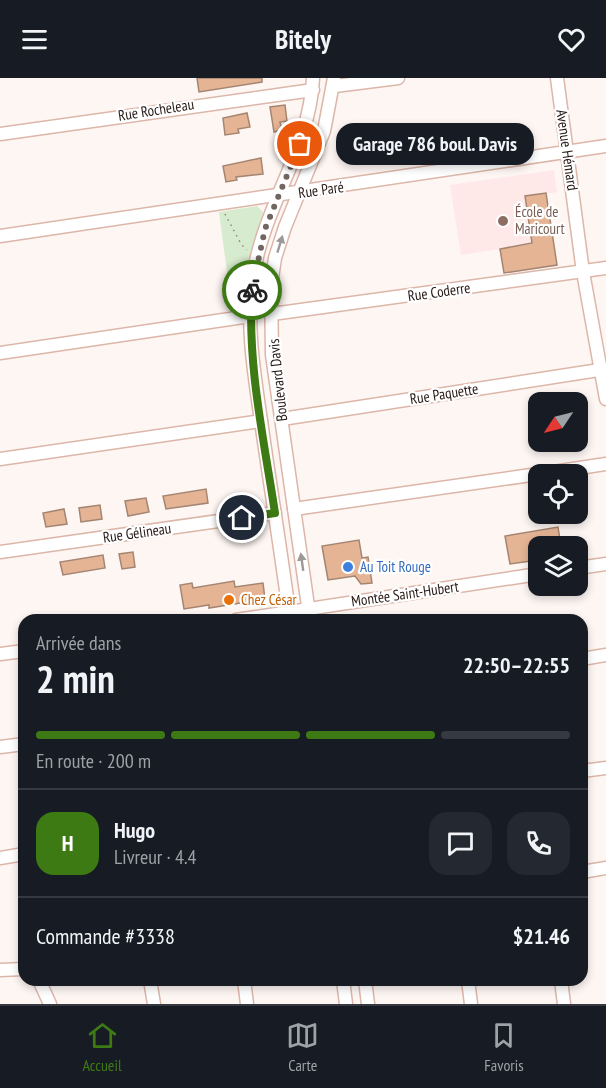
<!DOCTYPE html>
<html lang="fr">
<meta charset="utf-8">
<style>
body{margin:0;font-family:"PT Sans Narrow",sans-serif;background:#242831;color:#f1f3f6;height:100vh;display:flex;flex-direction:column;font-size:22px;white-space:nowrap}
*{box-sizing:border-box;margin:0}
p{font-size:20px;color:#9ea1a6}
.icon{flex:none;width:33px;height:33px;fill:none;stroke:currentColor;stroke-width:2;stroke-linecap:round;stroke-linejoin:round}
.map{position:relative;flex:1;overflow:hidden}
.drawer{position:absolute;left:18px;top:536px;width:570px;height:372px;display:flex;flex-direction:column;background:#171b24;border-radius:18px;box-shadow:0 3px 9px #0003}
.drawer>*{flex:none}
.needle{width:39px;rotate:235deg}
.buttons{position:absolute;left:528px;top:314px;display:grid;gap:12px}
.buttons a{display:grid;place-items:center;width:60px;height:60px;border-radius:12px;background:#171b24;box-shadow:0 3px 9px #0003;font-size:30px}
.pin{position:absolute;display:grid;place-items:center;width:51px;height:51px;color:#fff;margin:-26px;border:3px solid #fff;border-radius:50%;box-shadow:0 2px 6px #0007}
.courier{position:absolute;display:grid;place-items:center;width:60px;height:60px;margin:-30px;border:4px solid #3e7a13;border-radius:50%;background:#fff;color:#222;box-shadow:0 2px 8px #0007}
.bubble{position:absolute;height:42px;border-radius:18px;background:#171b24;box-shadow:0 3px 9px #0003;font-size:20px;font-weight:700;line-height:42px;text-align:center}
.head em{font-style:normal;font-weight:700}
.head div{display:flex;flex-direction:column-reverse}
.head{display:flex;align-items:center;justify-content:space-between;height:102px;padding:0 18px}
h1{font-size:39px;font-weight:700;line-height:45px}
.bar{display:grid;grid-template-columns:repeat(4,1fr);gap:9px 6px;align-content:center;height:72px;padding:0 18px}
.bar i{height:8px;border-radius:4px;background:#363941}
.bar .selected{background:#3e7a13}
.bar p{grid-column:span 4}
.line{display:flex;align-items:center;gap:15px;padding:0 18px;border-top:2px solid #363941}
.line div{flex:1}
.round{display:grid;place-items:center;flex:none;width:63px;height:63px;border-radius:18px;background:#242831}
header{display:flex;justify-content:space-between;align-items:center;height:78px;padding:0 18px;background:#171b24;font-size:27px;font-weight:700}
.dock{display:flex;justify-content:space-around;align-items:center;height:84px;border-top:2px solid #363941;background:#171b24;font-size:16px;color:#9ea1a6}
.dock a{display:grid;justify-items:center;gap:3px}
.dock .selected{color:#3e7a13}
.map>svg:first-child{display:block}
</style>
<header><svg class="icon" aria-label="menu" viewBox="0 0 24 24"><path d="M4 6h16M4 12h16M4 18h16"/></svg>Bitely<svg class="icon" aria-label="heart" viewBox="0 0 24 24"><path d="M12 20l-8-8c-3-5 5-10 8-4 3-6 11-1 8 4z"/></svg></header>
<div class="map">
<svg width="606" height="926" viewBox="0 0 606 926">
<rect width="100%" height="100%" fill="#fef6f3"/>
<path fill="#fee8e8" d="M554,92l3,22 -11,2 11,71 -53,8 -4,-24 -39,6 -11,-70z"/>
<path fill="#d7ebce" d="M257,128l6,6 -12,39 -7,33 -15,3 -10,-75z"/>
<g fill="#e5b495" stroke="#a48571" stroke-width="1.5">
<path d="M197,0h65v4l-63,10z"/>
<path d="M285,27l2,16 -7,1 2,8 -8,2 -4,-25z"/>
<path d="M247,35l3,14 -12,2 1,4 -14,2 -2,-17z"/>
<path d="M261,80l2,16 -27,3 1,3 -11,2 -3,-16z"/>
<path d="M546,115l11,72 -53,8 -4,-24 32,-6 -7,-47z"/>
<path d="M206,411l2,14 -42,6 -3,-13z"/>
<path d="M146,420l3,14 -21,4 -3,-15z"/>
<path d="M100,427l2,14 -21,3 -2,-14z"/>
<path d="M64,431l3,15 -21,3 -3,-14z"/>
<path d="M558,449l3,19h-23v14l-28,4 -5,-28z"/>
<path d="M359,462l3,18 6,-1 4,26 -11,1 -6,-8 -27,4 -6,-34z"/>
<path d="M133,474l2,15 -13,2 -3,-15z"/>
<path d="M103,477l2,13 -42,7 -3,-13z"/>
<path d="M234,503l1,6 28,-4 2,16 -56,9v-3l-25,4 -4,-24 12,-2 1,5z"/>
</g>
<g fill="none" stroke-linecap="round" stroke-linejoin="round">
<g stroke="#dcb6a9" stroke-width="15">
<g id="minor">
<path d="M557,0l26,194 23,127"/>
<path d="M335,8l63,-8"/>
<path d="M0,56l313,-44"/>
<path d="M0,158l606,-90"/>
<path d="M272,236l334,-46"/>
<path d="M0,275l250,-37"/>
<path d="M282,341l324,-50"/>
<path d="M0,381l261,-38"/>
<path d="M540,396l66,-10"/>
<path d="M294,431l244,-35"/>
<path d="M0,474l275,-39"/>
<path d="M578,490l28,-4"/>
<path d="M236,542l302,-46"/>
<path d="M290,542c-8,-62 -18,-123 -27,-185 -7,-52 -18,-105 -10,-158 10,-70 57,-128 60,-199"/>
<path d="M310,542l-38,-265 -1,-70 4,-27 10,-31 39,-96 10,-53"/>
<path d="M0,576l24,-3"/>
<path d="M582,581l24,-4"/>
<path d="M0,669l24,-3"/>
<path d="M582,693l24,-3"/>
<path d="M0,780l24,-4"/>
<path d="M582,794l24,-4"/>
<path d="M0,892l24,-1"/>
<path d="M39,902l11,24"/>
<path d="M150,902l4,24"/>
<path d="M244,902l3,24"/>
<path d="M343,902l3,24"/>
<path d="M365,902l3,24"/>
<path d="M468,902l3,24"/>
<path d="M561,902l3,24"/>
</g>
</g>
<path stroke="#928783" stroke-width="1.5" stroke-dasharray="1.5 4.5" stroke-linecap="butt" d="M225,136l16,30 6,6"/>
<use href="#minor" stroke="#fff" stroke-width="12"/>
</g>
<defs><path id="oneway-solid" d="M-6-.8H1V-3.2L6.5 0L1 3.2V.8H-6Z" transform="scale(1.5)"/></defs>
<g fill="#9e9896">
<use href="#oneway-solid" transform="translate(280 166) rotate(-73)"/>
<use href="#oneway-solid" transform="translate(302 484) rotate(-98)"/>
</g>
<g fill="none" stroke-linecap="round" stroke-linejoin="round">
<path stroke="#726663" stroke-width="6" stroke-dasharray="0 10.8" d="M252,212l13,-61 35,-85"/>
<path stroke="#3e7a13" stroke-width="8" d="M242,440l33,-5c-11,-73 -28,-149 -23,-223"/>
</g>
<circle fill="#8d6e63" stroke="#fff" stroke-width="2" cx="503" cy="143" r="6"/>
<circle fill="#3f7fe0" stroke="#fff" stroke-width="2" cx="348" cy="489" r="6"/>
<circle fill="#e8710a" stroke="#fff" stroke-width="2" cx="229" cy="522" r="6"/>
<g text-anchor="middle" stroke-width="4.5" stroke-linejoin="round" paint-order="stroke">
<g font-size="15" fill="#271915" stroke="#fff">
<text transform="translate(156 32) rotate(-9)" y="5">Rue Rocheleau</text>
<text transform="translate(567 72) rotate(82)" y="5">Avenue Hémard</text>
<text transform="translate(321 112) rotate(-8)" y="5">Rue Paré</text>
<text transform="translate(439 214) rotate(-8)" y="5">Rue Coderre</text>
<text transform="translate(278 302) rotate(-96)" y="5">Boulevard Davis</text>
<text transform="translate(444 316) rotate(-9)" y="5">Rue Paquette</text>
<text transform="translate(137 455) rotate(-8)" y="5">Rue Gélineau</text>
<text transform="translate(405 516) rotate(-8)" y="5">Montée Saint-Hubert</text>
</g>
<g font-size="15" fill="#785e54" stroke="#fff" text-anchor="start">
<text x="515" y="139">École de<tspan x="515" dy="17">Maricourt</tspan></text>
</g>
<g font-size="15" fill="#366cbe" stroke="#fff" text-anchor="start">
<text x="360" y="494">Au Toit Rouge</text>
</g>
<g font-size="15" fill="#c56008" stroke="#fff" text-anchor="start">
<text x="241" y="527">Chez César</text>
</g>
</g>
</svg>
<div class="buttons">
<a><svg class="needle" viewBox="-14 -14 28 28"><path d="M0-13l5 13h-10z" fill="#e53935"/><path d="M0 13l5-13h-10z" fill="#9ea1a6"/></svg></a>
<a><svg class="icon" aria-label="locate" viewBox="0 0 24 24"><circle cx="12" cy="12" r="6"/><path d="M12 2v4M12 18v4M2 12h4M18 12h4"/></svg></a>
<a><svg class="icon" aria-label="layers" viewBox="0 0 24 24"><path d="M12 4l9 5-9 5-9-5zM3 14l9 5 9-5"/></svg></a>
</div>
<div class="pin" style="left:300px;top:66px;background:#ea580c"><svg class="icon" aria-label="bag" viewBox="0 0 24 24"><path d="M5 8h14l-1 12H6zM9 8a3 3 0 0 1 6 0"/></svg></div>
<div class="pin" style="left:242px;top:440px;background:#1f2937"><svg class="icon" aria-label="home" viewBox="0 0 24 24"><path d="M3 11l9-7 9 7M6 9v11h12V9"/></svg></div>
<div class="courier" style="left:252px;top:212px"><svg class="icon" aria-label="bike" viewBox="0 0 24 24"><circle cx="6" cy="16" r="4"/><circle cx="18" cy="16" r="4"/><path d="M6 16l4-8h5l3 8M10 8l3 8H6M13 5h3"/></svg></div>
<div class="bubble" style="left:336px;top:45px;width:198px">Garage 786 boul. Davis</div>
<section class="drawer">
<div class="head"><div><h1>2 min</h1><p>Arrivée dans</p></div><em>22:50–22:55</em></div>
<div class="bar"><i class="selected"></i><i class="selected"></i><i class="selected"></i><i></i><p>En route · 200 m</p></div>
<div class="line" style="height:108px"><b class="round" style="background:#3e7a13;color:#fff">H</b><div><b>Hugo</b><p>Livreur · 4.4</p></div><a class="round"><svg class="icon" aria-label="chat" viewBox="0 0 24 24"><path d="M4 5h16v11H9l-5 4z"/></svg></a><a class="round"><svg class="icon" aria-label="phone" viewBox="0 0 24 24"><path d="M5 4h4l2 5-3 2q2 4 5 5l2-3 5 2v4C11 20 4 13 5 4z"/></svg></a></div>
<div class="line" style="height:78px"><div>Commande #3338</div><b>$21.46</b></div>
</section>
</div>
<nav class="dock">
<a class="selected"><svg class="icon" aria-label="home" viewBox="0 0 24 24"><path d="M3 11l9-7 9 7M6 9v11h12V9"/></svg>Accueil</a>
<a><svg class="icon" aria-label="map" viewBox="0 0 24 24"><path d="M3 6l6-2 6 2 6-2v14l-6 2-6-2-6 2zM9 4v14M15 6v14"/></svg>Carte</a>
<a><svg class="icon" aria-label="saved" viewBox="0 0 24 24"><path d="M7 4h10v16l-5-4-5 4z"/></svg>Favoris</a>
</nav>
